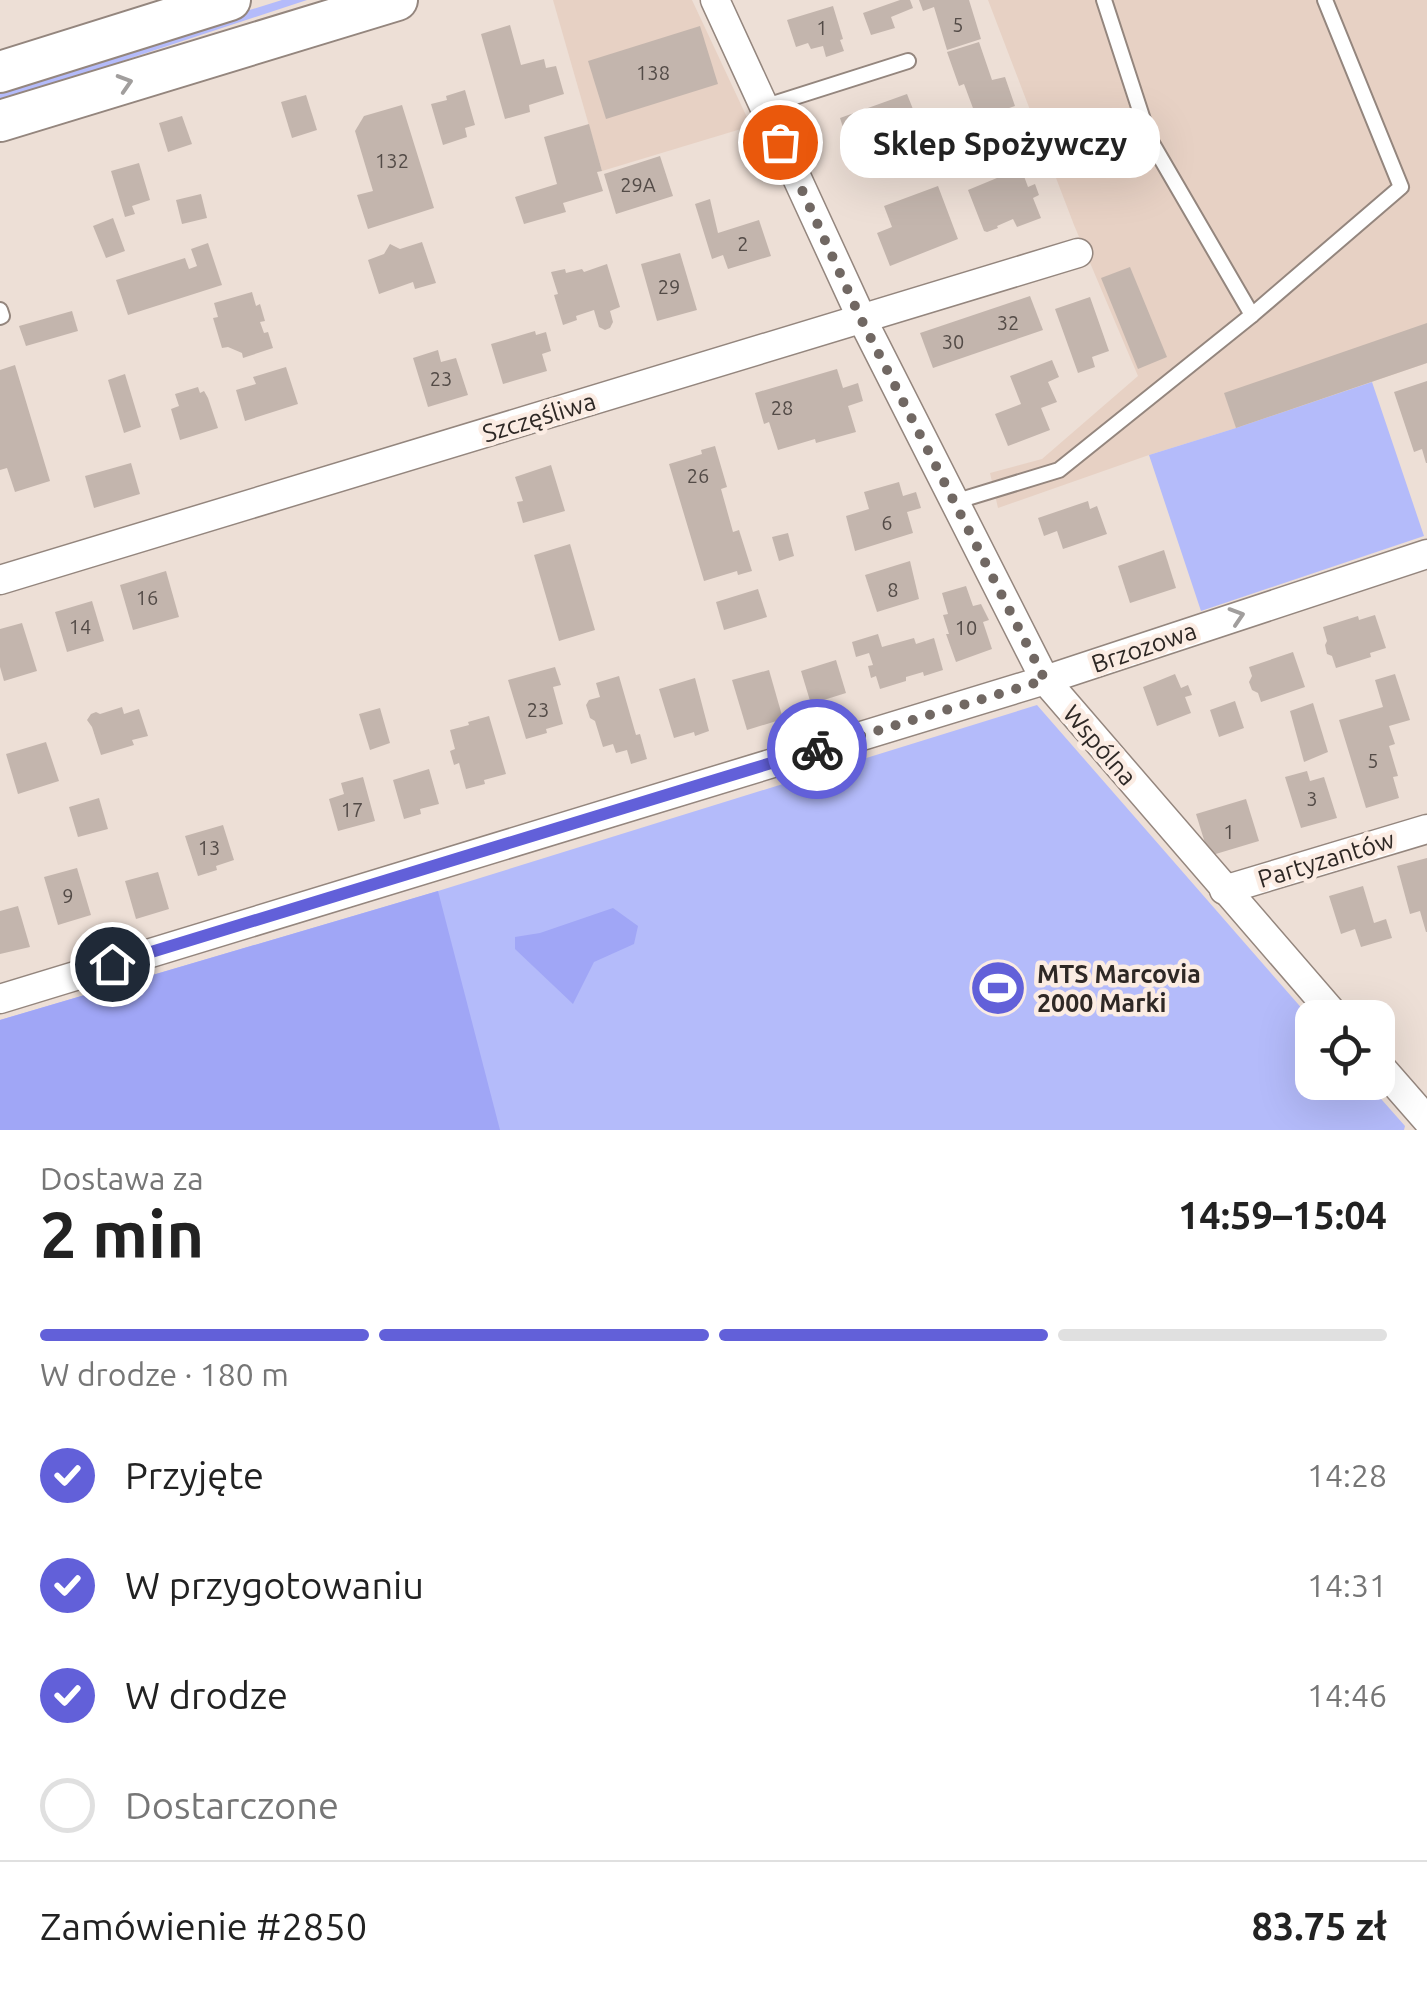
<!DOCTYPE html>
<html lang="pl">
<meta charset="utf-8">
<style>
body{margin:0;font-family:Ubuntu,sans-serif;background:#f2f2f2;color:#222;height:100vh;display:flex;flex-direction:column;font-size:38px;white-space:nowrap}
*{box-sizing:border-box;margin:0}
p{font-size:32px;color:#767676}
.icon{flex:none;width:55px;height:55px;fill:none;stroke:currentColor;stroke-width:2;stroke-linecap:round;stroke-linejoin:round}
.map{position:relative;height:1130px;overflow:hidden}
.side{display:flex;flex-direction:column;background:#fff;flex:1}
.side>*{flex:none}
.fabs{position:absolute;left:1295px;top:1000px;display:grid;gap:20px}
.fabs a{display:grid;place-items:center;width:100px;height:100px;border-radius:20px;background:#fff;box-shadow:0 10px 40px #0002;font-size:50px}
.pin{position:absolute;display:grid;place-items:center;width:85px;height:85px;color:#fff;margin:-42px;border:5px solid #fff;border-radius:50%;box-shadow:0 2px 10px #0007}
.courier{position:absolute;display:grid;place-items:center;width:100px;height:100px;margin:-50px;border:8px solid #6260d9;border-radius:50%;background:#fff;color:#222;box-shadow:0 2px 12px #0007}
.bubble{position:absolute;height:70px;border-radius:30px;background:#fff;box-shadow:0 10px 40px #0002;font-size:32px;font-weight:600;line-height:70px;text-align:center}
.head em{font-style:normal;font-weight:600}
.head div{display:flex;flex-direction:column-reverse}
.head{display:flex;align-items:center;justify-content:space-between;height:170px;padding:0 40px}
h1{font-size:65px;font-weight:600;line-height:75px}
.bar{display:grid;grid-template-columns:repeat(4,1fr);gap:15px 10px;align-content:center;height:120px;padding:0 40px}
.bar i{height:12px;border-radius:8px;background:#e0e0e0}
.bar .on{background:#6260d9}
.bar p{grid-column:span 4}
.line{display:flex;align-items:center;gap:25px;padding:0 40px;border-top:2px solid #e0e0e0}
.line div{flex:1}
ol{padding:0 40px;list-style:none}
li{display:flex;align-items:center;gap:30px;height:110px}
li p{margin-inline-start:auto}
li .icon{padding:10px;border-radius:50%;background:#6260d9;color:#fff;stroke-width:4}
li:last-child{color:#767676}
li i{width:55px;height:55px;border:5px solid #e0e0e0;border-radius:50%}
.map>svg:first-child{display:block}
</style>
<div class="map">
<svg width="1427" height="1130" viewBox="0 0 1427 1130">
<rect width="100%" height="100%" fill="#eddfd6"/>
<g fill="#e7d1c4">
<path d="M553,0h139l59,126 -149,45z"/>
<path d="M988,0h439v363l-191,65 -87,27 -151,53 -8,-35 52,-14 96,-83 -64,-151z"/>
</g>
<g fill="#b4bbfa">
<path d="M282,0h25l-179,59 -128,46v-17z"/>
<path d="M1372,382l52,154 -223,75 -52,-156 87,-27z"/>
<path d="M1037,705l275,315v62l55,1 38,43 -1,4h-1404v-110l438,-129z"/>
</g>
<g fill="#a0a6f6">
<path d="M438,891l62,239h-500v-110z"/>
<path d="M613,908l25,18 -4,18 -40,18 -21,42 -58,-55v-12l25,-4z"/>
</g>
<g fill="#c3b5ad">
<path d="M900,0h10l3,8 -22,9 4,11 -24,7 -8,-22z"/>
<path d="M919,0h50l12,39 -34,11 -13,-43 -11,4z"/>
<path d="M833,6l10,33 -3,1 4,11 -18,6 -3,-11 -12,3 -3,-6 -12,4 -9,-27z"/>
<path d="M510,25l11,40 23,-6 2,9 10,-2 8,28 -35,11 1,7 -25,7 -24,-85z"/>
<path d="M700,26l18,58 -112,35 -18,-58z"/>
<path d="M979,42l13,38 13,-3 10,29 -38,13 -13,-35 -5,2 -12,-34z"/>
<path d="M465,90l10,35 -10,3 2,9 -24,8 -12,-41 16,-4 -1,-4z"/>
<path d="M907,94l13,33 -16,6 2,5 -18,7 4,14 -35,12 -17,-53z"/>
<path d="M306,95l11,35 -25,8 -11,-36z"/>
<path d="M402,105l32,103 -66,21 -11,-34 16,-4 -18,-60 9,-15z"/>
<path d="M182,116l10,28 -24,8 -9,-29z"/>
<path d="M589,124l13,47 -5,1 6,19 -40,12 3,9 -42,12 -9,-27 42,-13 -13,-47z"/>
<path d="M660,156l13,40 -57,18 -12,-40z"/>
<path d="M139,163l11,37 -18,6 3,8 -10,3 -14,-46z"/>
<path d="M1021,168l7,19 7,-3 4,11 -6,3 8,20 -24,9 -4,-8 -16,7 1,2 -11,4 -3,-1 -16,-41z"/>
<path d="M938,186l20,53 -68,27 -13,-33 15,-6 -8,-21z"/>
<path d="M201,194l6,24 -25,6 -6,-24z"/>
<path d="M710,199l8,34 41,-13 12,36 -43,13 -5,-14 -11,4 -17,-55z"/>
<path d="M113,218l12,33 -19,7 -13,-32z"/>
<path d="M422,242l14,41 -21,6 -2,-7 -34,12 -11,-34 16,-6 6,-10 10,5z"/>
<path d="M208,243l14,42 -94,30 -12,-35 69,-22 4,11 8,-3 -6,-17z"/>
<path d="M680,253l17,57 -40,11 -16,-57z"/>
<path d="M607,264l13,43 -10,4 3,11 -3,6 -5,2 -6,-3 -5,-17 -18,6 1,4 -14,5 -9,-30 4,-1 -7,-22 14,-3 1,4 16,-4 2,3z"/>
<path d="M1130,267l37,90 -29,12 -37,-91z"/>
<path d="M252,292l4,14 4,-2 5,17 -5,1 4,11 4,-1 5,16 -30,10 -1,-5 -14,-6 -6,1 -9,-30 5,-1 -4,-14z"/>
<path d="M1030,296l13,34 -110,38 -13,-35z"/>
<path d="M1090,297l19,54 -17,6 3,10 -17,6 -23,-64z"/>
<path d="M72,311l6,20 -52,15 -7,-20z"/>
<path d="M1427,323v40l-191,65 -12,-35z"/>
<path d="M535,331l1,4 10,-3 5,19 -9,3 5,17 -44,13 -12,-40z"/>
<path d="M438,350l3,12 15,-4 12,37 -40,12 -15,-49z"/>
<path d="M1052,360l7,17 -11,5 9,20 -16,6 9,22 -42,16 -13,-32 26,-10 -11,-28z"/>
<path d="M15,365l35,116 -35,11 -8,-24 -7,2v-100z"/>
<path d="M286,367l12,37 -53,17 -9,-31 20,-6 -3,-7z"/>
<path d="M837,369l6,19 15,-5 5,18 -15,5 8,26 -40,11 -1,-4 -37,11 -9,-28 -5,2 -9,-31z"/>
<path d="M125,374l16,53 -17,6 -16,-53z"/>
<path d="M1427,381v82h-1l-4,-14 -8,3 -20,-60z"/>
<path d="M198,387l2,6 4,-2 4,7 10,30 -38,12 -9,-31 8,-3 -4,-12z"/>
<path d="M715,446l12,41 -6,2 12,43 6,-2 13,41 -14,4 -1,-4 -33,10 -35,-117 33,-10 -1,-4z"/>
<path d="M131,463l9,31 -46,14 -9,-32z"/>
<path d="M551,465l14,46 -42,12 -6,-21 6,-1 -8,-24z"/>
<path d="M899,482l4,14 13,-4 5,16 -14,4 6,21 -58,18 -9,-35 23,-7 -5,-17z"/>
<path d="M1088,501l2,8 7,-3 10,28 -44,15 -6,-18 -13,5 -6,-18z"/>
<path d="M788,533l6,23 -15,5 -7,-24z"/>
<path d="M570,544l25,86 -36,11 -25,-86z"/>
<path d="M1164,550l12,38 -46,15 -12,-37z"/>
<path d="M910,561l9,38 -42,13 -12,-37z"/>
<path d="M166,571l13,46 -46,13 -13,-45z"/>
<path d="M966,586l7,20 8,-2 8,16 -6,2 9,27 -36,13 -10,-28h3l-6,-19 5,-1 -6,-21z"/>
<path d="M758,589l9,28 -43,13 -8,-28z"/>
<path d="M92,601l12,40 -37,11 -12,-40z"/>
<path d="M1375,615l11,33 -16,5 1,4 -35,11 -4,-12 -5,-2 -2,-9 2,-4 -4,-14 35,-11 1,4z"/>
<path d="M22,623l15,48 -33,10 -4,-14v-38z"/>
<path d="M878,634l4,13 32,-9 2,6 18,-6 9,32 -19,6 -1,-4 -17,5v4l-26,8 -4,-13 -5,2 -3,-12 5,-1 -4,-12 -13,4 -4,-15z"/>
<path d="M1293,652l12,35 -44,15 -3,-9 -6,-3 -3,-8 3,-6 -3,-9z"/>
<path d="M836,660l10,33 -35,11 -10,-33z"/>
<path d="M555,667l6,18 -8,2 10,37 -17,5 1,4 -21,6 -18,-59z"/>
<path d="M769,670l14,49 -36,11 -15,-50z"/>
<path d="M1175,674l6,14 7,-3 4,10 -7,2 6,16 -34,13 -14,-39z"/>
<path d="M1395,674l15,46 -21,6 6,18 -6,2 9,30 -5,1 6,21 -33,10 -27,-88 44,-13 -8,-27z"/>
<path d="M619,676l17,59 4,-1 7,25 -16,5 -4,-14 -11,3 -3,-9 -10,3 -8,-26 -5,-3 -4,-13 3,-5 11,-3 -4,-14z"/>
<path d="M695,678l14,53 -14,5 -1,-4 -20,6 -15,-49z"/>
<path d="M1235,701l9,27 -25,9 -9,-27z"/>
<path d="M1313,703l15,49 -24,10 -14,-51z"/>
<path d="M122,707l2,7 15,-5 9,27 -16,4 2,5 -33,10 -9,-28 -5,-7 4,-6 5,-2 4,2z"/>
<path d="M380,708l10,35 -20,7 -11,-36z"/>
<path d="M489,716l17,58 -22,6 1,4 -19,5 -7,-26 -5,2 -4,-14 5,-2 -5,-19 19,-5 -1,-3z"/>
<path d="M46,742l13,39 -41,13 -12,-40z"/>
<path d="M429,769l10,35 -19,5 1,5 -17,5 -11,-39z"/>
<path d="M1307,771l3,10 14,-4 13,41 -36,10 -16,-51z"/>
<path d="M363,777l12,44 -37,10 -9,-32 15,-5 -3,-11z"/>
<path d="M99,798l9,31 -30,8 -9,-30z"/>
<path d="M1246,799l13,42 -50,15 -13,-42z"/>
<path d="M223,825l11,35 -18,6 1,4 -19,6 -13,-40z"/>
<path d="M1427,858v74h-1l-6,-21 -10,3 -13,-48z"/>
<path d="M77,868l14,47 -33,10 -14,-48z"/>
<path d="M158,872l11,37 -33,10 -11,-38z"/>
<path d="M1363,886l11,37 12,-4 6,19 -31,9 -6,-18 -14,5 -12,-38z"/>
<path d="M18,906l12,41 -30,7v-43z"/>
</g>
<g fill="none" stroke-linecap="round" stroke-linejoin="round">
<g stroke="#94867e" stroke-width="18">
<g id="service">
<path d="M1104,0l45,138 103,177 149,-128 -76,-187"/>
<path d="M763,107l145,-46"/>
<path d="M0,310l2,6 -2,1"/>
<path d="M954,502l105,-32 193,-155"/>
</g>
</g>
<g stroke="#94867e" stroke-width="31">
<g id="minor">
<path d="M715,0l146,317 184,363 292,338"/>
<path d="M0,580l1078,-327"/>
<path d="M1224,890l203,-61"/>
<path d="M0,999l1045,-319 382,-126"/>
<path d="M1378,1064l49,56"/>
</g>
</g>
<g stroke="#94867e" stroke-width="44">
<g id="secondary">
<path d="M0,72l230,-72"/>
<path d="M0,121l397,-121"/>
</g>
</g>
<use href="#service" stroke="#fff" stroke-width="14"/>
<use href="#minor" stroke="#fff" stroke-width="28"/>
<use href="#secondary" stroke="#fff" stroke-width="40"/>
</g>
<defs><path id="oneway-chevron" d="M-2-3.5L2.5 0L-2 3.5" fill="none" stroke-width="1.6" stroke-linecap="round" stroke-linejoin="round" transform="scale(2.5)"/></defs>
<g stroke="#a19e9d">
<use href="#oneway-chevron" transform="translate(125 83) rotate(-17)"/>
<use href="#oneway-chevron" transform="translate(1237 616) rotate(-18)"/>
</g>
<g fill="none" stroke-linecap="round" stroke-linejoin="round">
<path stroke="#716863" stroke-width="10" stroke-dasharray="0 18" d="M780,142l80,175 185,363 -228,69"/>
<path stroke="#6260d9" stroke-width="12" d="M112,964l705,-215"/>
</g>
<defs>
<g id="stadium-disc" transform="scale(2.875)"><circle r="9.5" fill="#6260d9" stroke="#fbece3"/><path d="M0-5a6.5 5 0 1 0 0 10a6.5 5 0 1 0 0-10ZM-3.5-1.8h7v3.6h-7Z" fill="#fff"/></g>
</defs>
<g fill-rule="evenodd">
<use href="#stadium-disc" x="998" y="988"/>
</g>
<g text-anchor="middle" stroke-width="9" stroke-linejoin="round" paint-order="stroke">
<g font-size="20" fill="#534b47">
<text x="958" y="32">5</text>
<text x="822" y="35">1</text>
<text x="653" y="80">138</text>
<text x="392" y="168">132</text>
<text x="638" y="192">29A</text>
<text x="743" y="251">2</text>
<text x="669" y="294">29</text>
<text x="1008" y="330">32</text>
<text x="953" y="349">30</text>
<text x="441" y="386">23</text>
<text x="782" y="415">28</text>
<text x="698" y="483">26</text>
<text x="887" y="530">6</text>
<text x="893" y="597">8</text>
<text x="147" y="605">16</text>
<text x="80" y="634">14</text>
<text x="966" y="635">10</text>
<text x="538" y="717">23</text>
<text x="1373" y="768">5</text>
<text x="1312" y="806">3</text>
<text x="352" y="817">17</text>
<text x="1229" y="839">1</text>
<text x="209" y="855">13</text>
<text x="68" y="903">9</text>
</g>
<g font-size="25" fill="#2e2825" stroke="#fbece3">
<text transform="translate(539 417) rotate(-17)" y="9">Szczęśliwa</text>
<text transform="translate(1144 647) rotate(-19)" y="9">Brzozowa</text>
<text transform="translate(1100 745) rotate(49)" y="9">Wspólna</text>
<text transform="translate(1326 859) rotate(-17)" y="9">Partyzantów</text>
</g>
<g font-size="25" font-weight="bold" fill="#2e2825" stroke="#fbece3" text-anchor="start">
<text x="1037" y="983">MTS Marcovia<tspan x="1037" dy="29">2000 Marki</tspan></text>
</g>
</g>
</svg>
<div class="fabs">
<a><svg class="icon" aria-label="locate" viewBox="0 0 24 24"><circle cx="12" cy="12" r="6"/><path d="M12 2v4M12 18v4M2 12h4M18 12h4"/></svg></a>
</div>
<div class="pin" style="left:780px;top:142px;background:#ea580c"><svg class="icon" aria-label="bag" viewBox="0 0 24 24"><path d="M5 8h14l-1 12H6zM9 8a3 3 0 0 1 6 0"/></svg></div>
<div class="pin" style="left:112px;top:964px;background:#1f2937"><svg class="icon" aria-label="home" viewBox="0 0 24 24"><path d="M3 11l9-7 9 7M6 9v11h12V9"/></svg></div>
<div class="courier" style="left:817px;top:749px"><svg class="icon" aria-label="bike" viewBox="0 0 24 24"><circle cx="6" cy="16" r="4"/><circle cx="18" cy="16" r="4"/><path d="M6 16l4-8h5l3 8M10 8l3 8H6M13 5h3"/></svg></div>
<div class="bubble" style="left:840px;top:108px;width:320px">Sklep Spożywczy</div>
</div>
<section class="side">
<div class="head"><div><h1>2 min</h1><p>Dostawa za</p></div><em>14:59–15:04</em></div>
<div class="bar"><i class="on"></i><i class="on"></i><i class="on"></i><i></i><p>W drodze · 180 m</p></div>
<ol>
<li><svg class="icon" aria-label="check" viewBox="0 0 24 24"><path d="M5 12l5 5 9-10"/></svg>Przyjęte<p>14:28</p></li>
<li><svg class="icon" aria-label="check" viewBox="0 0 24 24"><path d="M5 12l5 5 9-10"/></svg>W przygotowaniu<p>14:31</p></li>
<li><svg class="icon" aria-label="check" viewBox="0 0 24 24"><path d="M5 12l5 5 9-10"/></svg>W drodze<p>14:46</p></li>
<li><i></i>Dostarczone</li>
</ol>
<div class="line" style="height:130px"><div>Zamówienie #2850</div><b>83.75 zł</b></div>
</section>
